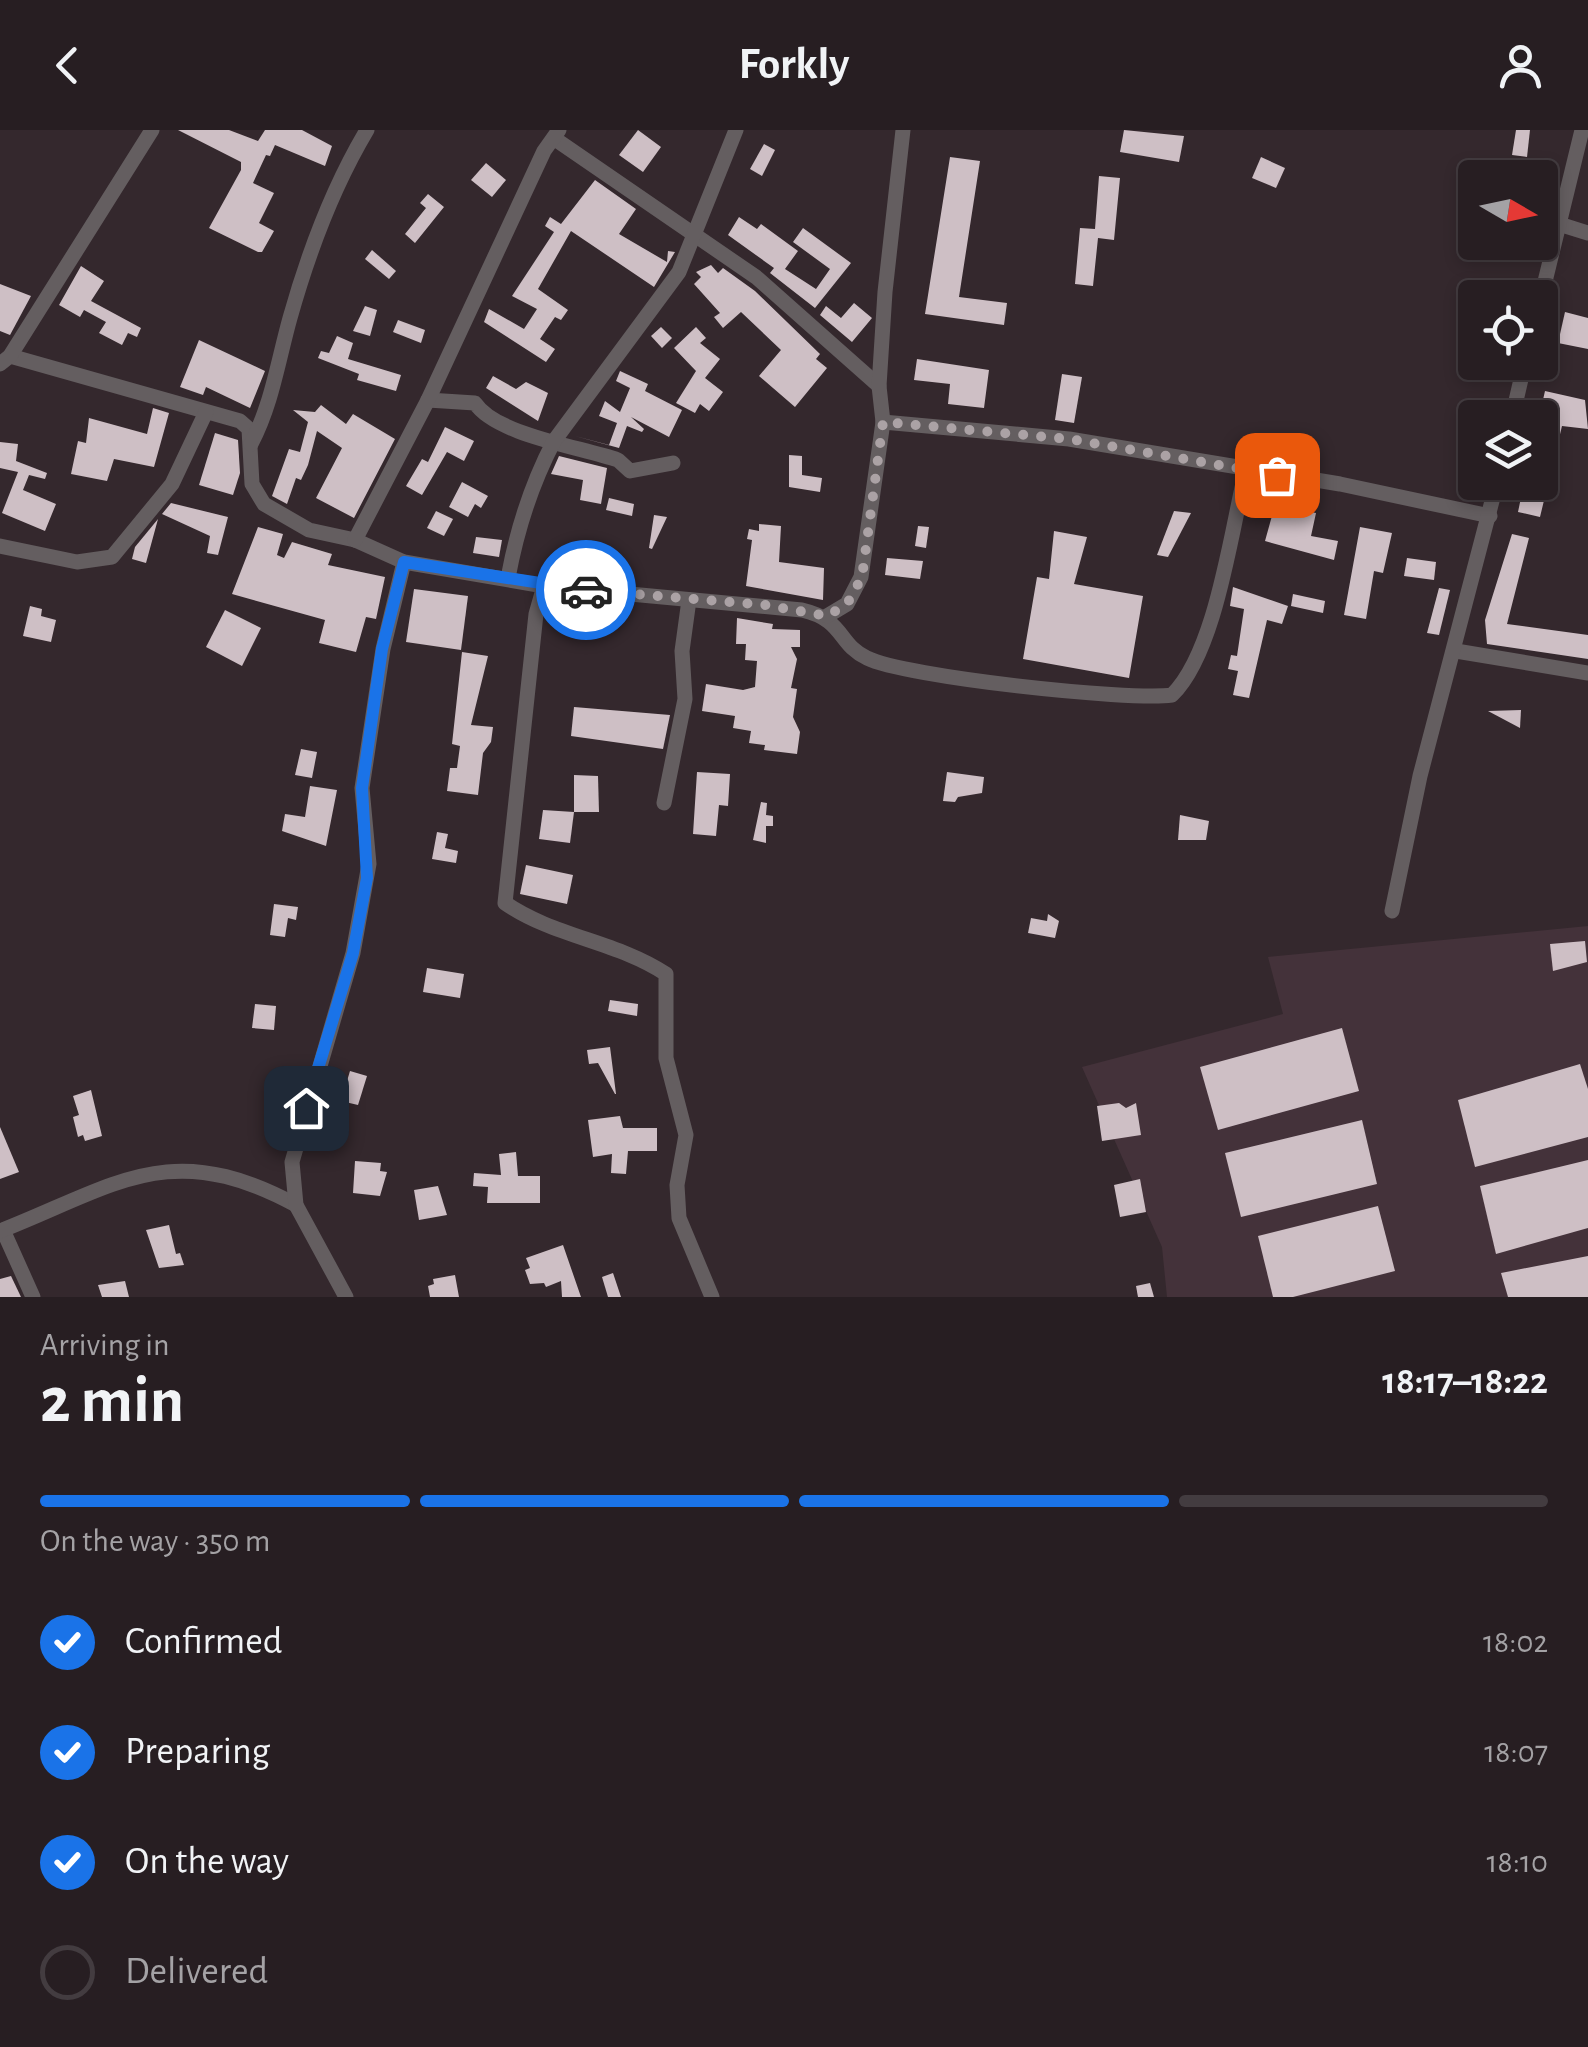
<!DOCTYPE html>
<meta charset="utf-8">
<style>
body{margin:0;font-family:"Alegreya Sans",sans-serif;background:#332b2f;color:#f1f3f6;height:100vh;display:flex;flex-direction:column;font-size:38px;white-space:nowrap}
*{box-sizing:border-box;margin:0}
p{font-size:32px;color:#a4a2a5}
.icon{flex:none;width:55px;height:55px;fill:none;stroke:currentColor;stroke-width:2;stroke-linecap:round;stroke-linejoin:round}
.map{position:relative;height:1167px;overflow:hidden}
.drawer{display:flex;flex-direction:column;background:#271e22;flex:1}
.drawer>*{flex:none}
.needle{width:65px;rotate:99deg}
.buttons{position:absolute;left:1458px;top:30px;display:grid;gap:20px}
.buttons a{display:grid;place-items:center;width:100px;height:100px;border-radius:10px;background:#271e22;box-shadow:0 5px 15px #0003,0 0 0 2px #433c40;font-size:50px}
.pin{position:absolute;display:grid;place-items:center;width:85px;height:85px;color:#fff;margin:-42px;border-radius:20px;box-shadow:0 5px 15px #0006}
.courier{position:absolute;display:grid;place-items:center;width:100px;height:100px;margin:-50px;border:8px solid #1a73e8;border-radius:50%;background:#fff;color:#222;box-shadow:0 2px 12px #0007}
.head em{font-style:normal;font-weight:700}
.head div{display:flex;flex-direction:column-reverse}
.head{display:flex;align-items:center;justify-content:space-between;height:170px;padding:0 40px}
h1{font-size:65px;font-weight:700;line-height:75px}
.bar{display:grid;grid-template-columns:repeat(4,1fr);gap:15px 10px;align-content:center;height:120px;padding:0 40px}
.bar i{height:12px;border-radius:8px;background:#433c40}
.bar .on{background:#1a73e8}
.bar p{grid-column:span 4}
ol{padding:0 40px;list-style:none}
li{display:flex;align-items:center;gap:30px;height:110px}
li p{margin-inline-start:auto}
li .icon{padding:10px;border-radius:50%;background:#1a73e8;color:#fff;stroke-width:4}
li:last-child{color:#a4a2a5}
li i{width:55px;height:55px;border:5px solid #433c40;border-radius:50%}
header{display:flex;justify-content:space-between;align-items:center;height:130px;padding:0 40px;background:#271e22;font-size:45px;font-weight:700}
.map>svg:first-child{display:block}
</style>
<header><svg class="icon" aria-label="back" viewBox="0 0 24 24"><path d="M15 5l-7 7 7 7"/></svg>Forkly<svg class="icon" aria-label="person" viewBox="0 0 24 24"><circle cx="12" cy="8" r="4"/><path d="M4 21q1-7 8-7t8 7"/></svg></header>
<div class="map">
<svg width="1588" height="1167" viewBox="0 0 1588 1167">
<rect width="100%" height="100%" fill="#34282d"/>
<path fill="#44323a" d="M1588,796v371h-421l-5,-50 -80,-180 201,-53 -15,-57z"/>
<g fill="#cebfc5">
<path d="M178,0h51l29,11 7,-11h37l30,16 -7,20 -50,-21 -5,11 -4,-1 -13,28 21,10 -15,30 15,8 -12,21h-4l-49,-24 32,-58v-8z"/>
<path d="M638,0l23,17 -18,25 -24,-17z"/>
<path d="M1124,0l60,6 -5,26 -59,-10z"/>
<path d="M1516,0h14l-3,27 -15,-2z"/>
<path d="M764,14l11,6 -13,26 -12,-7z"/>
<path d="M950,27l30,4 -21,136 48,6 -3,22 -79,-11z"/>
<path d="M1261,27l24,11 -9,20 -24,-10z"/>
<path d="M486,33l20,17 -14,17 -21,-17z"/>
<path d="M1099,46l21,2 -6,62 -16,-2 -5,48 -18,-2 5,-56 15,1z"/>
<path d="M595,50l41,29 -17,25 48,28 1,-11 7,1 -21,35 -83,-56 -33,58 30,21 -7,10 -6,-3 -15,22 15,10 -9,13 -62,-40 5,-13 35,20 13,-20 -25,-13 42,-64 -9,-6 5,-9 11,7z"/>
<path d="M428,64l16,13 -29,36 -10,-9 21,-26 -6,-5z"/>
<path d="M739,87l18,12 4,-5 37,27 -13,18 31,20 14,-20 -37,-27 10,-14 48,35 -36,45 -45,-35 4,-5 -46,-33z"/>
<path d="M372,120l24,21 -7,8 -24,-20z"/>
<path d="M711,135l7,8 5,-5 32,23 65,63 -4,5 11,9 -32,39 -36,-31 22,-26 -40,-38 -18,16 -9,-11 6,-4 -26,-29 7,-7 -5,-5z"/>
<path d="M81,136l23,15 -13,20 50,27 -4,9 -9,-4 -6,12 -23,-12 7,-11 -22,-12 -4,7 -21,-12z"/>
<path d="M0,154l31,12 -21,39 -10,-4z"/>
<path d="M854,173l18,15 -20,24 -32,-27 6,-9 15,12z"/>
<path d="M365,176l12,4 -7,26 -17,-5z"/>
<path d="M1565,182l23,6v31l-30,-6z"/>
<path d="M398,190l27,10 -4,13 -28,-11z"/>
<path d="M661,197l11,11 -10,10 -11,-12z"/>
<path d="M696,197l10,11 -6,5 20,16 -15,19 18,14 -14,19 -9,-7 -5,9 -19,-10 20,-32 -22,-23z"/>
<path d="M337,206l16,7 -5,16 53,16 -5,16 -39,-11 2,-6 -41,-16 3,-7 8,2z"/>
<path d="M199,210l66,31 -15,37 -44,-21 -3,8 -23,-8z"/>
<path d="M917,229l72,11 -5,38 -36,-4 2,-20 -36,-4z"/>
<path d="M620,241l28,13 -3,7 37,19 -13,27 -38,-20 13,12 -2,3 -15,-6 -8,22 -44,-12 34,9 8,-22 -18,-7 6,-15 15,11 10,-24 -14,-7z"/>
<path d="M1062,244l20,3 -8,46 -19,-3z"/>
<path d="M493,246l23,13 10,-7 22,11 -10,28 -52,-33z"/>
<path d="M1545,261l40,9 3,29 -26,-3 -22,91 -22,-5 6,-29 16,4v-74z"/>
<path d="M321,275l25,19 7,-10 42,25 -41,79 -38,-20 26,-50 -25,-17 -9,34 -7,15 -5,-2 -9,26 -15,-8 17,-47 11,3 8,-30 -15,-12 22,2z"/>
<path d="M153,278l16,5 -15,54 -40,-8 -7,22 -36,-7 7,-33 8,2 3,-25 58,16z"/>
<path d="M445,297l29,14 -10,20 -17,-9 -25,43 -16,-9 16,-27 6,3z"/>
<path d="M215,303l23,7 2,33 -7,22 -34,-10z"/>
<path d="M0,312l18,2 -2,17 31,12 -2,6 -16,-4 -6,15 33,14 -11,27 -43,-18 16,-41 -18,-4z"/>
<path d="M789,325l13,1v19l20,3 -2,14 -31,-5z"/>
<path d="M559,326l48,12 -6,36 -21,-4 3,-20 -32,-6z"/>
<path d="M462,352l26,14 -7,12 -6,-4 -7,13 -19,-10z"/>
<path d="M609,368l25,6 -2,12 -26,-6z"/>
<path d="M171,373l57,14 -10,38 -11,-2 3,-17 -48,-22z"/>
<path d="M1275,375l41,8 -5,23 27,5 -4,19 -69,-19z"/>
<path d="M436,381l17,8 -9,17 -17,-8z"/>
<path d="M1174,381l17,2 -23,44 -11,-2z"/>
<path d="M654,385l13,2 -15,32 -3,-1z"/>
<path d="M158,389l-12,44 -14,-4 3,-12z"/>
<path d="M759,394l22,2 -2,36 45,6 -1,32 -77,-14 6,-46 -5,-1 2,-10 10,2z"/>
<path d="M918,396l11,1 -3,21 -11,-2z"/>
<path d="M258,397l25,7 -6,21 7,3 8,-16 40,12 -4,11 57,12 -9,42 -10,-2 -10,35 -37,-9 6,-23 -93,-26z"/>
<path d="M1360,397l32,6 -9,40 -9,-2 -8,48 -22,-4z"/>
<path d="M1054,401l33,6 -13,47 69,12 -14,82 -106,-19 14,-82 12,2z"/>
<path d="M1512,404l17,4 -22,86 81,11v24l-101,-15 -2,-24z"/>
<path d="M476,407l26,3 -3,17 -26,-4z"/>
<path d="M887,428l36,3 -3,18 -35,-4z"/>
<path d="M1407,428l29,4 -2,18 -30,-4z"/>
<path d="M1233,457l55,19 -6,18 -15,-4 -18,78 -16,-3 5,-24 -10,-2 3,-14 6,1 7,-47 -14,-3z"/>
<path d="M1439,458l11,2 -11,45 -12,-2z"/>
<path d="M414,459l54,7 -7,54 -55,-8z"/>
<path d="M1293,464l32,7 -2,12 -32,-7z"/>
<path d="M30,476l12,3 -1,7 15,4 -5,22 -28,-6z"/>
<path d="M225,480l36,18 -19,38 -36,-19z"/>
<path d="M737,488l36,6 -1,5 28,1v17h-9l6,12 -6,29 6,1 -4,28 7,15 -3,22 -33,-4 1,-5 -16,-2 2,-12 -18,-3 2,-12 -33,-5 4,-27 37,6 12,-3 2,-26 -12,-1 1,-16h-10z"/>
<path d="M462,522l26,4 -17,69 22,2 -2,15 -8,11 -5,42 -31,-4 3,-23h7l3,-22 -8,-2z"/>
<path d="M574,577l96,8 -7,34 -92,-13z"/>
<path d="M1521,580l-1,18 -32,-17z"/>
<path d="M301,619l16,3 -5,26 -17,-3z"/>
<path d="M697,642l33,2 -2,32 -9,-1 -3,31 -23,-2z"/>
<path d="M947,642l37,5 -2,16 -24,4 -3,5 -12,-1z"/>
<path d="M574,645l24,1 1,36h-25z"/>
<path d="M310,656l27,4 -11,56 -44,-15 3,-17 20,3z"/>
<path d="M761,672l6,1 -1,12 7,1v10h-7v17l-13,-3z"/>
<path d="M543,680l31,2 -4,31 -31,-4z"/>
<path d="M1180,685l29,6 -3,19h-28z"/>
<path d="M437,702l11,2 -3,14 13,3 -2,12 -24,-4z"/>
<path d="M526,735l47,10 -6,29 -47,-10z"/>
<path d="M274,774l24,3 -2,13 -8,-2 -3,19 -15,-2z"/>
<path d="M1048,784l11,7 -4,17 -27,-5 3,-15 16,3z"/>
<path d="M1585,811l2,21 -34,9 -3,-27z"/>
<path d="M427,838l37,6 -4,24 -37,-6z"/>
<path d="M610,870l28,4 -1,12 -29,-5z"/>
<path d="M255,874l21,2 -2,24 -22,-2z"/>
<path d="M1342,898l17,63 -141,39 -18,-63z"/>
<path d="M610,917l6,47h-1l-17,-31 -9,1 -2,-14z"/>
<path d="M1580,934l8,25v48l-113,30 -17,-67z"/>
<path d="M350,941l17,5 -9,29 -17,-4z"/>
<path d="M91,960l11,46 -17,5 -2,-6 -5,2 -5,-20 6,-2 -6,-19z"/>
<path d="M1119,973l7,5 10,-5 5,32 -39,6 -5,-35z"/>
<path d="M620,986l3,12h34v23h-29l-2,23 -15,-1 1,-19 -19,3 -5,-37z"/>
<path d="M1362,990l15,64 -136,33 -16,-64z"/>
<path d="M0,997l19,45 -19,7z"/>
<path d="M516,1022l2,24h22v27h-53l1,-16 -15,-1 1,-13 27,2 -2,-21z"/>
<path d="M1588,1030v68l-92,26 -16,-68z"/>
<path d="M355,1031l26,2 -1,8 7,1 -7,24 -27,-3z"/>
<path d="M1140,1049l6,33 -26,5 -6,-32z"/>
<path d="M438,1056l9,29 -28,5 -5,-30z"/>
<path d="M1378,1076l17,65 -102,26h-20l-15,-61z"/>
<path d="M169,1095l7,29 4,-1 4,12 -25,3 -13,-38z"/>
<path d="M563,1115l18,52h-19l-1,-16 -15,6 -2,-4 -14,1 -5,-14 5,-2 -4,-10z"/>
<path d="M1588,1126v41h-80l-7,-24z"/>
<path d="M613,1143l8,24h-13l-6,-20z"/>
<path d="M455,1145l4,22h-29l-2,-11 6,-2 -1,-5z"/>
<path d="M11,1146l10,21h-21v-18z"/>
<path d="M125,1151l4,16h-27l-4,-12z"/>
<path d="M1150,1153l4,14h-16l-2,-11z"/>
</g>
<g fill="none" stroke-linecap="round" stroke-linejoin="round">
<g stroke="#645e60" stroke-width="15">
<path d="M555,9l201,138 123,109"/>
<path d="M1559,94l29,9"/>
<path d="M1540,172l42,-172"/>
<path d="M10,226l230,65 9,8 3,55 12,20 45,26 46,10 49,22 140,24 258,24c43,10 35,34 65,48 38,19 261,43 305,37 44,-43 59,-164 74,-225"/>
<path d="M0,234l10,-8 142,-226"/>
<path d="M428,270l47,3c21,32 106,44 143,57l12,11 43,-8"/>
<path d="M1512,288l13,-56"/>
<path d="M883,292l186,17 271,45 150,32"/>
<path d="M251,314c21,-40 27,-83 39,-126 18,-64 43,-131 77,-188"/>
<path d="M355,410l73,-140 116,-249 15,-21"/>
<path d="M0,416l77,16 35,-5 60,-73 34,-72"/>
<path d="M508,448c9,-49 23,-93 46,-137l125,-169 57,-142"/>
<path d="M544,456l-8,28 -31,289c49,34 111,38 161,71v84l20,77 -9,50 2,33 33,79"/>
<path d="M827,486l20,-12 14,-27 22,-155 -4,-36 6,-94 18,-162"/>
<path d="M1456,521l132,22"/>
<path d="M664,673l21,-104 -3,-48 7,-51"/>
<path d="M1392,781l28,-135 77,-294"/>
<path d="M3,1100l30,67"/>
<path d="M0,1101c117,-46 170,-94 296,-26"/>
<path d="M346,1167l-50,-92 -4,-43 61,-209 16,-89 -7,-76 21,-139 21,-87"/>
</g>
</g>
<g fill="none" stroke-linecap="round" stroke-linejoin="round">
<path stroke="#aba2a5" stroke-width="10" stroke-dasharray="0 18" d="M586,460l179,15 62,11 20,-12 15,-27 21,-155 186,17 208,36"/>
<path stroke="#1a73e8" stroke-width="12" d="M306,978l47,-155 14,-75 -5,-90 20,-139 22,-87 182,28"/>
</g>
</svg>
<div class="buttons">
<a><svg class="needle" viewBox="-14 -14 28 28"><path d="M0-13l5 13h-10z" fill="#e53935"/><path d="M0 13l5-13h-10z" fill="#a4a2a5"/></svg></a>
<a><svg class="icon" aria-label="locate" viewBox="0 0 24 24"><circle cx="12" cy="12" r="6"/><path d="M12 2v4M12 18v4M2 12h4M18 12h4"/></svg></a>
<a><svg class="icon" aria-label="layers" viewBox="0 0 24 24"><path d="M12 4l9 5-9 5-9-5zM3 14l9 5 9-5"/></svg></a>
</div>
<div class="pin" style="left:1277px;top:345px;background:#ea580c"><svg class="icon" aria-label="bag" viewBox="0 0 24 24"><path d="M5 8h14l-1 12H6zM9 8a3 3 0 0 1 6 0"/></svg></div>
<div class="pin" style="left:306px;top:978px;background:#1f2937"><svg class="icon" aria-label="home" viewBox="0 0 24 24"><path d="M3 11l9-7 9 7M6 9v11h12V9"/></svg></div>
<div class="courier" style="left:586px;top:460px"><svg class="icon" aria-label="car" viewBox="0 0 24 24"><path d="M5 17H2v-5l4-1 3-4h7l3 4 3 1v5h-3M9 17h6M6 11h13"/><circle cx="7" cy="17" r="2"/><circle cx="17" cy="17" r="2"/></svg></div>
</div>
<section class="drawer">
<div class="head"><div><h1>2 min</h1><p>Arriving in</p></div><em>18:17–18:22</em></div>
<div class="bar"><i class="on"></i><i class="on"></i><i class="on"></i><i></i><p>On the way · 350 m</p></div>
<ol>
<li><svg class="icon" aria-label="check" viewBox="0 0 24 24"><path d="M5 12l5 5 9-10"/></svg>Confirmed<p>18:02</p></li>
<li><svg class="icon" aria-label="check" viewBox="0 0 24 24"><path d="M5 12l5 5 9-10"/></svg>Preparing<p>18:07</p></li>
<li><svg class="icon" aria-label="check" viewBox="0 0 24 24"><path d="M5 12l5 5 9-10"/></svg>On the way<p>18:10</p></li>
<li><i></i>Delivered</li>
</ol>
</section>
